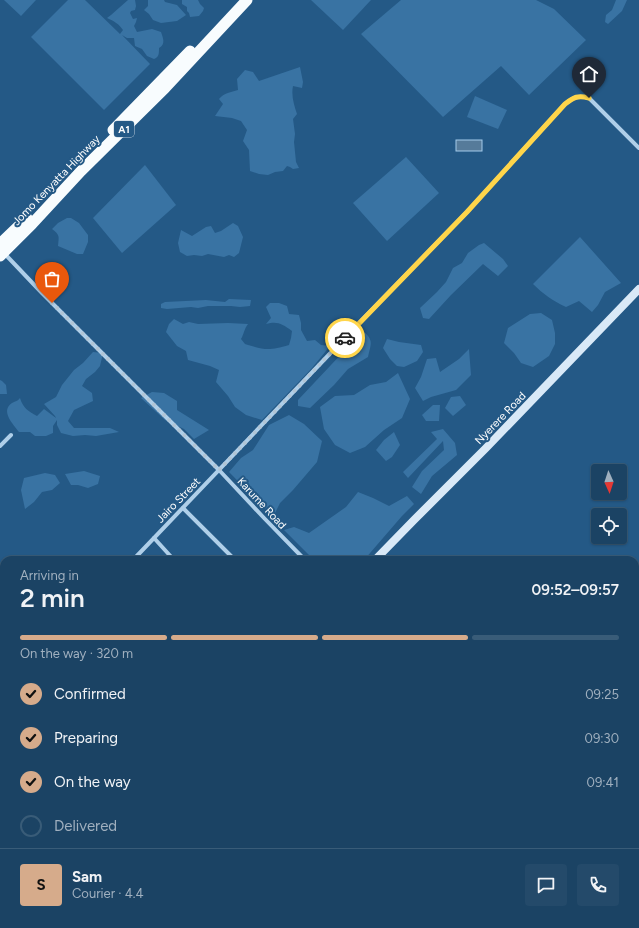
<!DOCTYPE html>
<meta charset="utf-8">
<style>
body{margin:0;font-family:Figtree,sans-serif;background:#244a6a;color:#f1f3f6;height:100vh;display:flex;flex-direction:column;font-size:15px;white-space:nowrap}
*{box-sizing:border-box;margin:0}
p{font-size:13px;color:#a0b0bf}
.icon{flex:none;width:22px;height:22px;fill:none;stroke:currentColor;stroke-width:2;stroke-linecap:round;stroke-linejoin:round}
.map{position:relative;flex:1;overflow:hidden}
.details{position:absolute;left:0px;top:556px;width:639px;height:372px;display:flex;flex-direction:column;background:#1b4364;border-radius:12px 12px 0 0;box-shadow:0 1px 3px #0004,0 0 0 1px #395c78}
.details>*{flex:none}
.needle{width:26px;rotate:177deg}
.fabs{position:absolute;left:591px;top:464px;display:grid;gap:8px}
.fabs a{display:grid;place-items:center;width:36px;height:36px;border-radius:4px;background:#1b4364;box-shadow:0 1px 3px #0004,0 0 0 1px #395c78;font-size:20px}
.pin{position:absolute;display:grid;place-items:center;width:34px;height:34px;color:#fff;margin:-41px -17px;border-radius:50% 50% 50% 0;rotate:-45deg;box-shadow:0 0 4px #0007}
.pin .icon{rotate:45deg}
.courier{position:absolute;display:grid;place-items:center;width:40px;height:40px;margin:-20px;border:3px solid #ffd54a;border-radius:50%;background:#fff;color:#222;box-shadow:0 1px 5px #0007}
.overview em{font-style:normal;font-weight:600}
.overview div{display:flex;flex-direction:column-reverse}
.overview{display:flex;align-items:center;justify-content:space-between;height:68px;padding:0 20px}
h1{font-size:26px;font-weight:600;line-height:30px}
.bar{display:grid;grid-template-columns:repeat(4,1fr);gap:6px 4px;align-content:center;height:48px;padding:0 20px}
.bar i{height:5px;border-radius:3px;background:#395c78}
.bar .on{background:#d6ab8b}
.bar p{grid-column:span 4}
.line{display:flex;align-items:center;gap:10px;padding:0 20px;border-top:1px solid #395c78}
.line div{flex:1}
.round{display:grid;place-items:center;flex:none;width:42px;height:42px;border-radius:4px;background:#244a6a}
ol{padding:0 20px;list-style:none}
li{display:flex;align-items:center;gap:12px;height:44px}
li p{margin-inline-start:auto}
li .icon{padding:4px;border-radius:50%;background:#d6ab8b;color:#111;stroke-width:4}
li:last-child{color:#a0b0bf}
li i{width:22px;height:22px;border:2px solid #395c78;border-radius:50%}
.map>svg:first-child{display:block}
</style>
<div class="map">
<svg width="639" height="928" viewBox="0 0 639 928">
<rect width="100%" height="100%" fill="#245986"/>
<g fill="#3973a3">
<path d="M4,0h32l-15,16z"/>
<path d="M68,0h17l35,34 3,-4c-4,-6 -9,-9 -16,-12l4,-3 17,-15h7l1,6 -1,4 -4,1 -1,2 3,6 4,-1 -1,4 -2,4 3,6 15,-3 9,3c2,6 5,12 -2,16 0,6 0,9 -5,11l-7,-3 -5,-7 -7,-3 -1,-8h-7l-5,-3 28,29 -46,46 -73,-73z"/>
<path d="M148,0h16l1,2 12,3 9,10 -9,6 -16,2 -8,-3 -4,-6 -5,-4 4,-4z"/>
<path d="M182,0h16l2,4 4,4 -1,3 -4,5 -9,1 -1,-4 -2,-2v-4l-5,-3z"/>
<path d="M311,0h60l-28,30z"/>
<path d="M401,0h135l18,9 32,31 -57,55 -28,-29 -58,51 -82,-83z"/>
<path d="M616,0h11l-5,11 -14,13 -3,-2 1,-7 6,-5z"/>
<path d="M300,67l3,15 -1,6 -9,-2c-2,10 1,19 4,28l-4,5 2,15 -1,8 2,20 3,6 -6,1 -3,-2 -3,-1 -4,5 -8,1 -7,3 -9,-1 -9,-3 -1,-21 -6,-9 4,-11 -6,-9 -9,-3 -17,-2 8,-12 -4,-5c5,-6 12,-7 19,-9l-1,-11 8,-9 8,2 6,9z"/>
<path d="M475,96l32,14 -9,19 -31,-12z"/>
<path d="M406,157l33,36 -52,48 -34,-38z"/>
<path d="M145,165l31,40 -54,48 -29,-35z"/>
<path d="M67,218h4l8,5 9,12v7l-5,12h-6l-19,-8c1,-10 2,-11 -6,-17l6,-6z"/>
<path d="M233,223l5,3 5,11 -4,16 -5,4 -5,-2 -5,2 -16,-3 -6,2 -8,-1 -7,1 -7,-4 -2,-9 3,-13 11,6 14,-9 5,-1 4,7 6,-2z"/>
<path d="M580,237l41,46 -16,9 -7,13 -6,7 -13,-11 -13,6c-13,-6 -23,-13 -33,-23z"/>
<path d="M484,243l19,16 5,7 -10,10 -15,-12 -32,31 -22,24 -6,-1 -3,-10 17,-16 9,-10 7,-14 9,-5 6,-10 11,-8z"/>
<path d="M39,278l9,8h6l-2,4 -1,5 -6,-1 -5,-8 -6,-5z"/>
<path d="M229,299l22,1 -1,6 -10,1 -9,-1h-23l-10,2 -7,-1 -24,2 -6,-1v-4l4,-2 41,-2 19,2z"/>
<path d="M270,303h9l8,3 2,8 10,1 2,8v7l6,11 8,-1 6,5 9,1 -18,22 -50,52 -16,-5 -11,-8 -7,-11 -12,-14 3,-12 -9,-4 -22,-6 -2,-9 -9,-5 -11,-14 3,-8 5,-5 9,5 6,-2 9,2 30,-1 20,1c-4,5 -4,10 -7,15l4,5c19,6 24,7 44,1l2,-7 1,-7c-10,-7 -14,-10 -26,-7l5,-6 -5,-11z"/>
<path d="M541,313l11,7 3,13v11l-6,12 -16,11 -12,-4 -7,-10 -10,-10 4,-15 22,-14z"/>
<path d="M363,331c11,9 8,13 5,26l-20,12 -14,16 -24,23 -12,-2v-6z"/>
<path d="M387,339l12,3 22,3 2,7 -6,9 -13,6 -7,-1 -7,-7 -7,-11z"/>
<path d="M469,349l2,26 -15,15 -25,7 -8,4 -8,-13 6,-11 6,-18 9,-1 4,14 19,-13z"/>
<path d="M93,352l10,1 -3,13 -5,6 -9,7 -4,7 10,7 1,8 -19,9 -6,11 6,7h36l9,4 -23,4 -11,-1 -12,1 -12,-3 -4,-8v-5l-4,6v7l-7,3h-11l-5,-4h-11c-6,-8 -19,-21 -7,-29 3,-2 5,-1 8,-5 3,10 8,13 17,18l7,-7 12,9 -1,-2 -11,-12 12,-7 6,-12 12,-15 9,-7z"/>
<path d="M398,373l12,26 -8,19 -18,12 -19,17 -15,6 -15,-8 -11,-16 -4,-22 15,-11 19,-1 16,-10 16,-3z"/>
<path d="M0,380l2,1 4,4 1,9h-7z"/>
<path d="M152,392l12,1 13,8v9l32,20 -15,9 -10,-10 -19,-9 -24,-22z"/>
<path d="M460,396l6,9 -13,11 -8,-8 6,-11z"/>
<path d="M433,405h7l-1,16h-13l-4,-6z"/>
<path d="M289,415l15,9 18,17 -5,21 -24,28 -13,13 -7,14 -44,-45 12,-14 12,-8 16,-25z"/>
<path d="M443,429l12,14 2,12 -25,21 -11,18 -9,-7 10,-16 22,-21 -1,-9 -35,37 -5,-6 34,-33 -6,-7z"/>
<path d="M394,432l6,13 -8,12 -6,4 -10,-11 8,-10z"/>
<path d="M84,471l16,5 -2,8 -10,4 -10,-3h-7l-6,-11z"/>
<path d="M45,473l10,2 5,8 -8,7 -10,2 -8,10 -9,7 -4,-19 3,-12z"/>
<path d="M358,492l15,6 16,8 18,-10 7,8 -12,12 -38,44h-50l-30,-30 10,-3 15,6 37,-26z"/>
<path d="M0,851l4,2v14l-4,3z"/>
</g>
<rect fill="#567b9a" stroke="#a3cbea" x="456" y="140" width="26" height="11"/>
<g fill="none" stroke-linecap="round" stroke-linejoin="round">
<g stroke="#afcfe9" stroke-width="4">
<path d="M4,253l38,40 177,177 45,48 41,42"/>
<path d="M0,446l11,-11"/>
<path d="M183,508l52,52"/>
<path d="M154,538l20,22"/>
<path d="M133,560l230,-241 104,-107 98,-108c9,-7 13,-9 24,-6l50,50"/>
<path d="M0,715l4,3"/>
<path d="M635,780l4,-3"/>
<path d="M635,889l4,5"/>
<path d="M217,924l3,4"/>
<path d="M348,924l3,4"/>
<path d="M122,928l36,-3 4,-1"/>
<path d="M322,928l5,-4"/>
<path d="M433,928l4,-4"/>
<path d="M506,928l2,-4"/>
</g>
<path stroke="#afcfe9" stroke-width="7" d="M21,924l5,4"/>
<g stroke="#d9e9f7" stroke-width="8">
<path d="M375,560l39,-40 72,-72 153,-159"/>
<path d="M0,601l4,4"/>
<path d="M17,928l4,-4"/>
</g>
<g stroke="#f8fcfe" stroke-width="11">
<path d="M113,130l77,-79"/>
<path d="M0,244l27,-26"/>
<path d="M0,256l32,-32 49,-53 84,-83 82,-88"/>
</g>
</g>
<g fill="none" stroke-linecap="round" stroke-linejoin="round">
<path stroke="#b2c5d5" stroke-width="4" stroke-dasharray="0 7.2" d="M52,303l167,167 126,-132"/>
<path stroke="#ffd54a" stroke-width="5" d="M345,338l122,-126 98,-108c9,-7 13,-9 24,-6"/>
</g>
<g text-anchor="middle" stroke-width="4" stroke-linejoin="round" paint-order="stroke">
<rect fill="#245986" stroke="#bdcddb" stroke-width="1" x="114" y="121" width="20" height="16" rx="3"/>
<g font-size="10" font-weight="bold" fill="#fff">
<text x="124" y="133">A1</text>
</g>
<g font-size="11" fill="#fff" stroke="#245986">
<text transform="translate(56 180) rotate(-46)" y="4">Jomo Kenyatta Highway</text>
<text transform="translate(500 418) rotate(-46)" y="4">Nyerere Road</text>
<text transform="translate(178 500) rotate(-46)" y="4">Jairo Street</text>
<text transform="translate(262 503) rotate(47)" y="4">Karume Road</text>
</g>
</g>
</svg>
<div class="fabs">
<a><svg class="needle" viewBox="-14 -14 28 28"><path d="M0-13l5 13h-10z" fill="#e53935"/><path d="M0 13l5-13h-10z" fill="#a0b0bf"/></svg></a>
<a><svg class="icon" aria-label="locate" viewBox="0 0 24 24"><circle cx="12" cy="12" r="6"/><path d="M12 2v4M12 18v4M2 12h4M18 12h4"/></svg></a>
</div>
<div class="pin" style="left:52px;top:303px;background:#ea580c"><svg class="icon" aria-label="bag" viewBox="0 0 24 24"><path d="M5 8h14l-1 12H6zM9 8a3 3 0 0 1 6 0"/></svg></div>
<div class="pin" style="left:589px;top:98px;background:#1f2937"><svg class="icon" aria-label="home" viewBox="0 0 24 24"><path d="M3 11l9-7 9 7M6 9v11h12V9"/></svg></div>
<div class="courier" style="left:345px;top:338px"><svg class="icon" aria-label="car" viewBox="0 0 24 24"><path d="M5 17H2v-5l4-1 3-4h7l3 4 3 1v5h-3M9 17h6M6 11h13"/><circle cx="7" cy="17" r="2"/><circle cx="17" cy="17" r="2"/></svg></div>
<section class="details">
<div class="overview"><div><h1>2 min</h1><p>Arriving in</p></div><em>09:52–09:57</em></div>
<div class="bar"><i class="on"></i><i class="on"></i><i class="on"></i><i></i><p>On the way · 320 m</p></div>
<ol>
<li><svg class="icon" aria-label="check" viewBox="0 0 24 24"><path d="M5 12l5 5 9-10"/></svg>Confirmed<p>09:25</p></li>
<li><svg class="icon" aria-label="check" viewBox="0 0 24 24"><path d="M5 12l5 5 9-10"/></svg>Preparing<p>09:30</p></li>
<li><svg class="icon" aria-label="check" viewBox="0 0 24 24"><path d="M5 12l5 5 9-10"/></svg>On the way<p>09:41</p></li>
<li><i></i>Delivered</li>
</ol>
<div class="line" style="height:72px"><b class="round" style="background:#d6ab8b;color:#111">S</b><div><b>Sam</b><p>Courier · 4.4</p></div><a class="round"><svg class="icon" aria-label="chat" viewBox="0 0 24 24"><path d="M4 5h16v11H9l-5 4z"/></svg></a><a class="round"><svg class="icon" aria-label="phone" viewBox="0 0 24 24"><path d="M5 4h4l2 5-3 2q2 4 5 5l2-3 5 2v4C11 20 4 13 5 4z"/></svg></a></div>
</section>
</div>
